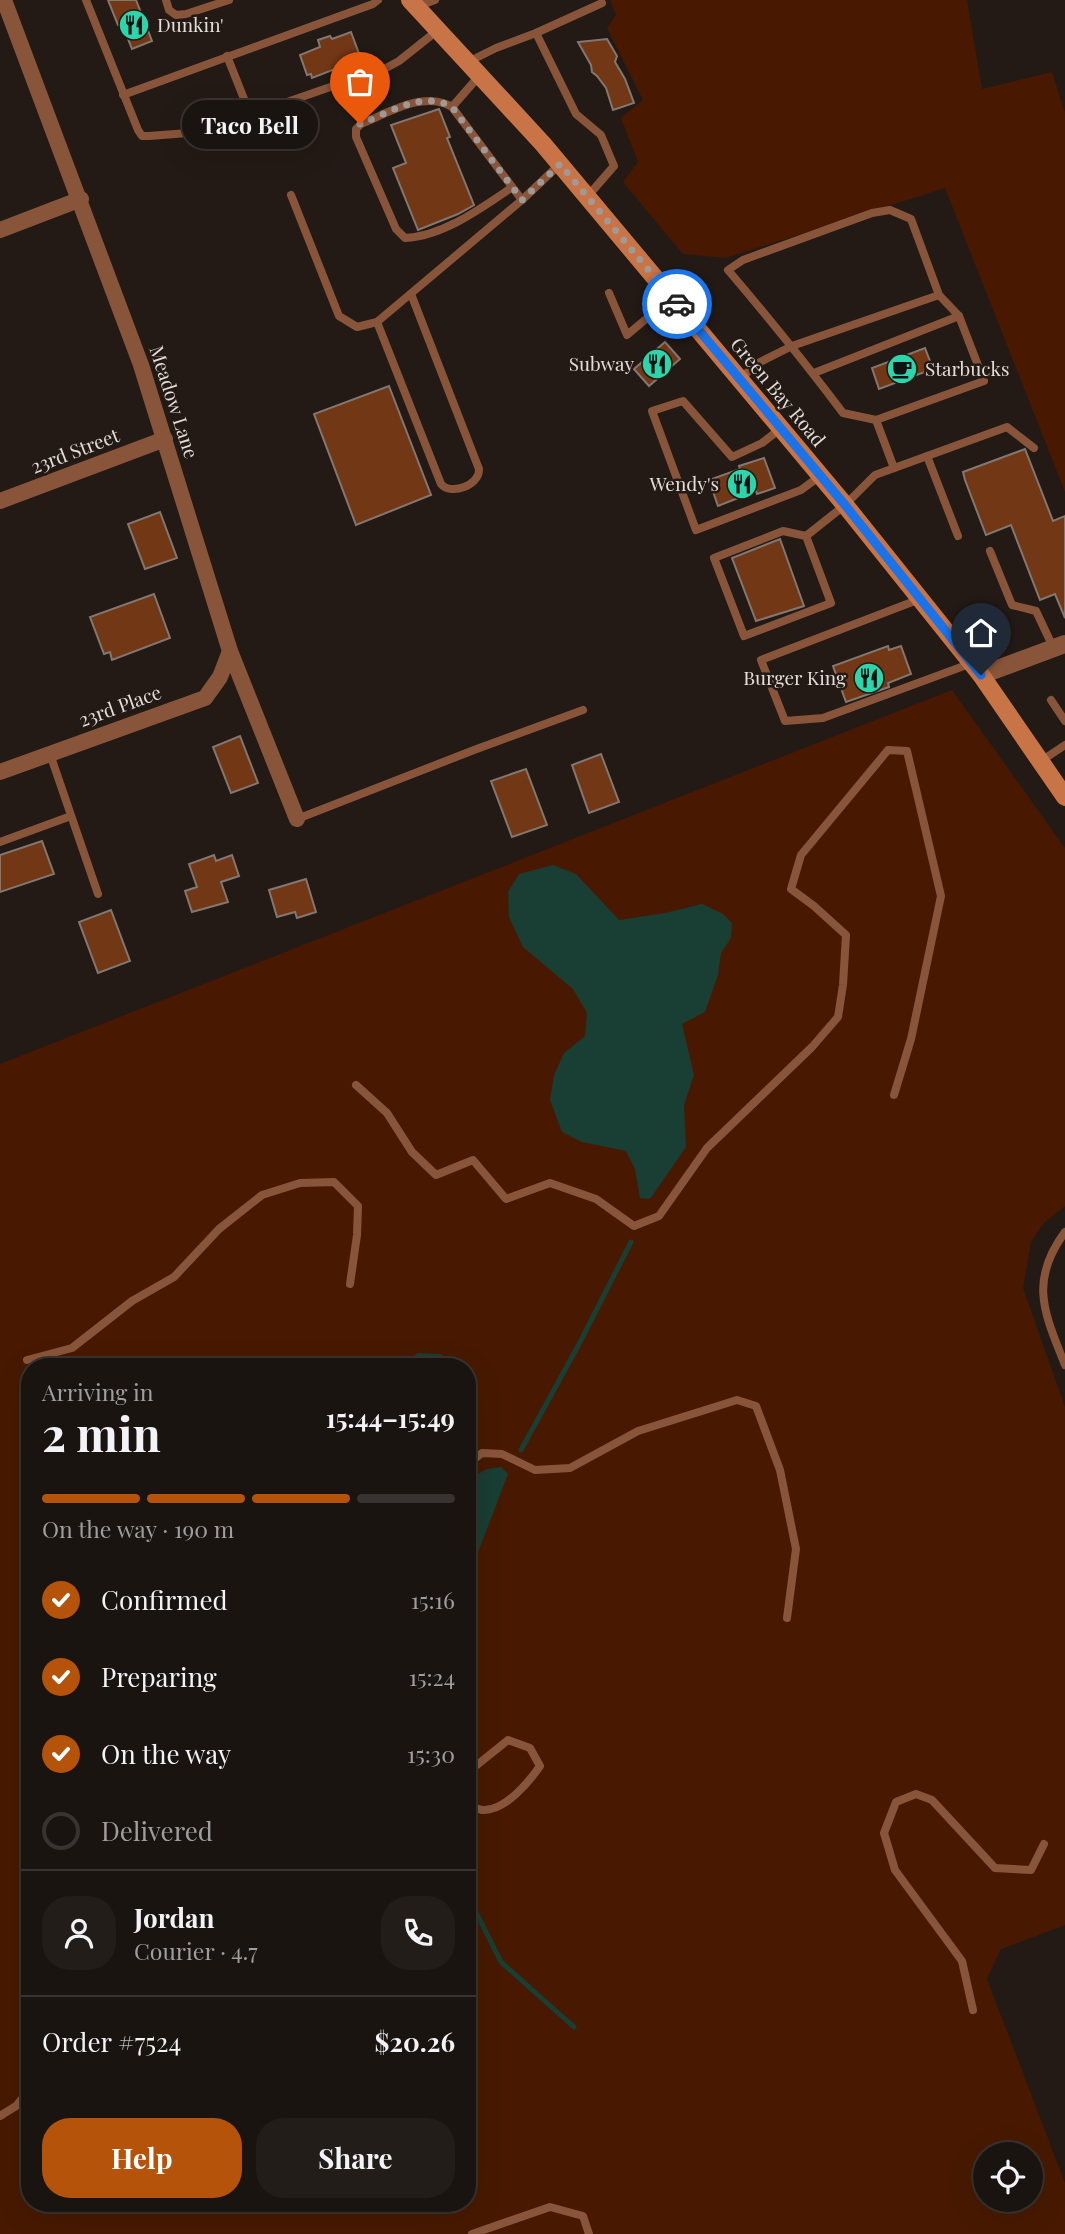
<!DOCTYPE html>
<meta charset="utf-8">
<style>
body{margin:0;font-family:"Playfair Display",serif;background:#231d19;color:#f1f3f6;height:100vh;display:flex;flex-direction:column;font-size:26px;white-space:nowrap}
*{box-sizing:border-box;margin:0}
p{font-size:23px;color:#9f9e9f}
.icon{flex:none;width:38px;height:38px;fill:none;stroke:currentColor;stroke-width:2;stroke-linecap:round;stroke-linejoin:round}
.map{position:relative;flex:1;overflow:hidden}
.sheet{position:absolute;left:21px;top:1358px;width:455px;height:854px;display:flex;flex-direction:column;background:#1a1410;border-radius:28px;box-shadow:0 7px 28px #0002,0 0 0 2px #383330}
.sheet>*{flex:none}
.fabs{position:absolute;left:973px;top:2142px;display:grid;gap:14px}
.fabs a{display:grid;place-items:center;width:70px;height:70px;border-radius:50%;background:#1a1410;box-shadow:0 7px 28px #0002,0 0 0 2px #383330;font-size:35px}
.pin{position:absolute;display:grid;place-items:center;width:60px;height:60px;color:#fff;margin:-72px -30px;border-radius:50% 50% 50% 0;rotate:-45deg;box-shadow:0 0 7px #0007}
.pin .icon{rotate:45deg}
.courier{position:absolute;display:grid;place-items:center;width:70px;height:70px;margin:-35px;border:5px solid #1a73e8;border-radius:50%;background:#fff;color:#222;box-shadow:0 2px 9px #0007}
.bubble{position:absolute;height:49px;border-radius:24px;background:#1a1410;box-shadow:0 7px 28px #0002,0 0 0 2px #383330;font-size:23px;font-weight:700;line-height:49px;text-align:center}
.headline em{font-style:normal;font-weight:700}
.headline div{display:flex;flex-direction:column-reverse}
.headline{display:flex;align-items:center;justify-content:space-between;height:119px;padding:0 21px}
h1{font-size:46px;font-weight:700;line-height:52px}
.bar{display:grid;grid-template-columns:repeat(4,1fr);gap:10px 7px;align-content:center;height:84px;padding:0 21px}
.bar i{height:9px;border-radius:5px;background:#383330}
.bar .current{background:#b45309}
.bar p{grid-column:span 4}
.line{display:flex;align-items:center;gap:18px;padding:0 21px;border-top:2px solid #383330}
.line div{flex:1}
.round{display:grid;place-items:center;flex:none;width:74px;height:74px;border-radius:28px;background:#231d19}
ol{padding:0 21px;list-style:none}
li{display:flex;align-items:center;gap:21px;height:77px}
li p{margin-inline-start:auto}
li .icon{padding:7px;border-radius:50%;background:#b45309;color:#fff;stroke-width:4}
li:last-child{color:#9f9e9f}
li i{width:38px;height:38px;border:4px solid #383330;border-radius:50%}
.primary-button{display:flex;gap:14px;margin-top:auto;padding:14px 21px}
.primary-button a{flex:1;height:80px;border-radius:28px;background:#b45309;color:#fff;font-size:28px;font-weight:700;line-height:80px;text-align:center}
.primary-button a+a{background:#231d19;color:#f1f3f6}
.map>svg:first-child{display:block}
</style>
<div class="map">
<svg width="1065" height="2234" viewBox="0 0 1065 2234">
<rect width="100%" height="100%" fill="#231a15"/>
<g fill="#481900" fill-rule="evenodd">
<path d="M610,0h357l15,89 70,-17 13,41v379l-120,-304 -219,70 -43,-4 -60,-72 15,-20 -17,-44 22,-18 -36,-72 9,-13z"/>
<path d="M952,690l113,158v358l-22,18 -12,18 -8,46 42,119v518l-64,24 -14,30 78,204v51h-1065v-1170zM30,1367h437v836h-437zM985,2154h46v46h-46z"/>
</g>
<g fill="#193e33">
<path d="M553,865l23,9 43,46 46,-7 37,-9 21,10 9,9 -1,15 -10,15 -3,22 -13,37 -23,12 12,51 -10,30 2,42 -36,52 -10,-1 -5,-29 -9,-18 -44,-9 -20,-10 -12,-32 4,-25 10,-22 21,-17 2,-23 -14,-24 -50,-42 -14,-30 -1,-25 11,-18z"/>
<path d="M418,1353l23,1 17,13h-61z"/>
<path d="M501,1467l7,7 -41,107v-101l20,-11z"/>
</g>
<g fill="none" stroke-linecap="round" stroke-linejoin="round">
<g stroke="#193e33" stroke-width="5">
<path d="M521,1450l57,-104 53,-104"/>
<path d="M467,1894l34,68 73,65"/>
</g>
</g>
<g fill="#723715" stroke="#827771" stroke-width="2">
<path d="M108,0h28l16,41 -20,8 -10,-25 -4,1z"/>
<path d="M351,32l10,27 -49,19 -1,-4 -4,1 -7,-20 20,-8 -2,-7 12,-4 2,3z"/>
<path d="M607,39l10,17 -2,6 10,17 9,24 -21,7 -7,-22 -9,-12 -5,-4 -1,-7 -13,-23z"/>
<path d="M439,109l11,28 -3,1 27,67 -16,9 -40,16 -25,-62 13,-5 -15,-38z"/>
<path d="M665,342l15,17 -31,27 -15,-17z"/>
<path d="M925,348l8,21 -54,20 -7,-21z"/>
<path d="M389,386l42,109 -75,30 -42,-111z"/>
<path d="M1025,449l28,72 12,-5v102l-10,-24 -15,6 -29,-75 -25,10 -21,-55 -2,-8z"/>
<path d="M764,458l11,30 -18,6 -1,-3 -38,15 -9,-26 31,-11 -1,-3z"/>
<path d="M160,512l17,46 -32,11 -17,-45z"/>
<path d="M780,539l24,67 -48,15 -24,-63z"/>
<path d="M154,594l16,44 -58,22 -2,-8 -6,2 -14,-37z"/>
<path d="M888,646l1,4 12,-4 10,28 -23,9 1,4 -43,15 -13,-36z"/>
<path d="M240,736l18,47 -27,10 -18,-46z"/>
<path d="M601,754l18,48 -30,11 -17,-48z"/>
<path d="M526,769l21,56 -35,12 -21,-56z"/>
<path d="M42,841l12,33 -54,18v-37z"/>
<path d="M214,855l2,6 16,-6 7,21 -18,6 7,20 -36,10 -7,-21 12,-4 -8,-23z"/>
<path d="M306,879l10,33 -19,6 -2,-6 -18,5 -8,-27z"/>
<path d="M111,910l19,51 -32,12 -19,-51z"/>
</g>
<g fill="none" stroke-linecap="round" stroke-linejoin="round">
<g stroke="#89553a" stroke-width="8">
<path d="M86,0l52,130 4,6h7l39,-3 50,-14 150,-52 11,-6 39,-31"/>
<path d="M166,0l3,10 7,5 10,-1 43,-14"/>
<path d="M416,7l19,-7"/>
<path d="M536,33l40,81 25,21 13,31 -27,31"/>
<path d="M227,56l23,58"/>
<path d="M468,62l28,-14 40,-15 66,-30"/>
<path d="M123,95l250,-91 5,-4"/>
<path d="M452,107l28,-32"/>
<path d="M511,188c-31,21 -68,48 -106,50l-9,-9 -40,-92v-8l5,-5c27,-11 63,-34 91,-17l70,93"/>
<path d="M291,195l48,121 18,11 20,-5 145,-122 38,-36"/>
<path d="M609,293l18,42 44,-37"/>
<path d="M377,322l64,162c10,12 39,1 38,-15l-68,-175"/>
<path d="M814,373l145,-57"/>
<path d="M740,379l18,-16 34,-17 147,-51 -28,-76 -21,-9 -18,3 -129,47 -15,10c40,47 78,94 115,143l33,7 108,-39 -25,-65 -20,-21"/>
<path d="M876,420l18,48"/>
<path d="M780,429l-18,14 -30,14 -49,-56 -31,10 44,119 105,-40 19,-14"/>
<path d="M927,456l31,80"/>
<path d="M783,531l23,5 25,67 -87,33 -30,-78z"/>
<path d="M806,536l39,-31 30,-30 132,-48 27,21"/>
<path d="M990,551l22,54 24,6 17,36"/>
<path d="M920,599l-159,61 24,61 38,-3 149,-55"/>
<path d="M1051,700l14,21"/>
<path d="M50,754l48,140"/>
<path d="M1041,761l24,-16"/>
<path d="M297,819l177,-69 109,-40"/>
<path d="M0,842l71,-26"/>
<path d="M356,1085l31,28 25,39 24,23 37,-15 33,39 44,-16 46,16 38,27 25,-10 48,-68 105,-101 26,-30 5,-32 3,-50 -32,-29 -23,-17 10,-34 87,-105 19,1 34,145 -30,143 -17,56"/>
<path d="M1065,1232c-37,50 -20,82 0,133"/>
<path d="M27,1360l45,-12 60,-47 42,-24 45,-48 43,-34 38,-12 34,-1 24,24 -1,29 -7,49"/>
<path d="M467,1465l15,-12 20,1 33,16 35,-2 68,-37 99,-31 19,6 24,64 16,79 -9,69"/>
<path d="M467,1773l41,-33 22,8 10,18c-11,16 -35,45 -57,44 -4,0 -11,-4 -16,-5"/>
<path d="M467,1942v6"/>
<path d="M973,2010l-11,-49 -67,-91 -11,-37 12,-31 20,-8 16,6 63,68 36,2 13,-26"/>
<path d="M0,2116l16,-10 14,-17"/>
<path d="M472,2234l78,-27 33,9 6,18"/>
</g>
<g stroke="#89553a" stroke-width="16">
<path d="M4,0l137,365 89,286 67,168"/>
<path d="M0,230l81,-31"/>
<path d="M0,501l165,-62"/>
<path d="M0,772l205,-74 15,-21 10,-26"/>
</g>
<path stroke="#89553a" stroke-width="18" d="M981,675l84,-31"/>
<path stroke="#c87447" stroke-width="18" d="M410,0l133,144 302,361 136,170 84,122"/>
</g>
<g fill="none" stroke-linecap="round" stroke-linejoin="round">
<path stroke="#a09995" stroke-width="7" stroke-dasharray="0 12.6" d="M360,124c28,-11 64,-34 92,-17l70,93 38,-36 117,140"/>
<path stroke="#1a73e8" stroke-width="9" d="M677,304l168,201 136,170"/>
</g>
<defs>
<g id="restaurant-disc" transform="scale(1.575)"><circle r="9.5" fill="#2dd5ab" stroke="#231a15"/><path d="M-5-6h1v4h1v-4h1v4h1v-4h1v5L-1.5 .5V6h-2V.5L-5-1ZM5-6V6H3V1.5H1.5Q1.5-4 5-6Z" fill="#111"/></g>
<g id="cafe-disc" transform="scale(1.575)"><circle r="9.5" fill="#2dd5ab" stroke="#231a15"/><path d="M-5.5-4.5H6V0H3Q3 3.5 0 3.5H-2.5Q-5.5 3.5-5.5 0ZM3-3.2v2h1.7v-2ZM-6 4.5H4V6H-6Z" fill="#111"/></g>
</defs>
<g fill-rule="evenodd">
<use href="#restaurant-disc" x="134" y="25"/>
<use href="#restaurant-disc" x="657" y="364"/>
<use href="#cafe-disc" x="902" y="369"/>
<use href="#restaurant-disc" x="742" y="484"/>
<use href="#restaurant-disc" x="869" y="678"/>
</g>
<g text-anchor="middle" stroke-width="5" stroke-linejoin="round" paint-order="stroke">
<g font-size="19" fill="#e3ddda" stroke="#231a15" text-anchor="end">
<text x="157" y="32" text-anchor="start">Dunkin'</text>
<text x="634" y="371">Subway</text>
<text x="925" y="376" text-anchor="start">Starbucks</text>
<text x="719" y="491">Wendy's</text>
<text x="846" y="685">Burger King</text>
</g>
<g font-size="19" fill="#e3ddda" stroke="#231a15">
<text transform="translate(778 392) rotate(50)" y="7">Green Bay Road</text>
<text transform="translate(174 402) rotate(72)" y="7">Meadow Lane</text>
<text transform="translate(75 451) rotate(-21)" y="7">23rd Street</text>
<text transform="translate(120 706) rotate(-20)" y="7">23rd Place</text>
</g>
</g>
</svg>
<div class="fabs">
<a><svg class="icon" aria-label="locate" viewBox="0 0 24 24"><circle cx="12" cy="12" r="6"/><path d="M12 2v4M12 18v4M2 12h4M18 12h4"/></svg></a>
</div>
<div class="pin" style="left:360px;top:124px;background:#ea580c"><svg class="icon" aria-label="bag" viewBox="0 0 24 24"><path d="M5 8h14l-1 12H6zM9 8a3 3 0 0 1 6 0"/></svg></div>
<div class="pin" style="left:981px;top:675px;background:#1f2937"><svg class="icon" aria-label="home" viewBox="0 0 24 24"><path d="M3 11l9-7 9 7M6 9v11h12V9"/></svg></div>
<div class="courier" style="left:677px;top:304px"><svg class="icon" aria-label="car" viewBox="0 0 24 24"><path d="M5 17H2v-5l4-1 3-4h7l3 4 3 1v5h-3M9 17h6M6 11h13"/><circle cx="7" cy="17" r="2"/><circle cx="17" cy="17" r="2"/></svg></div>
<div class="bubble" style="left:182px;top:100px;width:136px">Taco Bell</div>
<section class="sheet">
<div class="headline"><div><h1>2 min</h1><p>Arriving in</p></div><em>15:44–15:49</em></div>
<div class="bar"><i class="current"></i><i class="current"></i><i class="current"></i><i></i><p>On the way · 190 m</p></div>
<ol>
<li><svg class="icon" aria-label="check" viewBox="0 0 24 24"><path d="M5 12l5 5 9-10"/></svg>Confirmed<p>15:16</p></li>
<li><svg class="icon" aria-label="check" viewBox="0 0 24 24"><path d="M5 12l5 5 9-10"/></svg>Preparing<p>15:24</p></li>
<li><svg class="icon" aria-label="check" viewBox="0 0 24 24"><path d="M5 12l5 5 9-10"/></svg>On the way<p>15:30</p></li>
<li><i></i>Delivered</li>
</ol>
<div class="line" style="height:126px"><a class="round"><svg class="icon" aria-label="person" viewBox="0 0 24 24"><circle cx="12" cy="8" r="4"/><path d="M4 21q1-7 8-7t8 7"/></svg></a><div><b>Jordan</b><p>Courier · 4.7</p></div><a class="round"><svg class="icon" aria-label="phone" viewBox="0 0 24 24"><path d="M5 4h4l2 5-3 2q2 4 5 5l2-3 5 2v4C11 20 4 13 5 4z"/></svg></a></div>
<div class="line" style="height:91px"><div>Order #7524</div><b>$20.26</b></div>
<div class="primary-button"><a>Help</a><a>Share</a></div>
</section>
</div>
